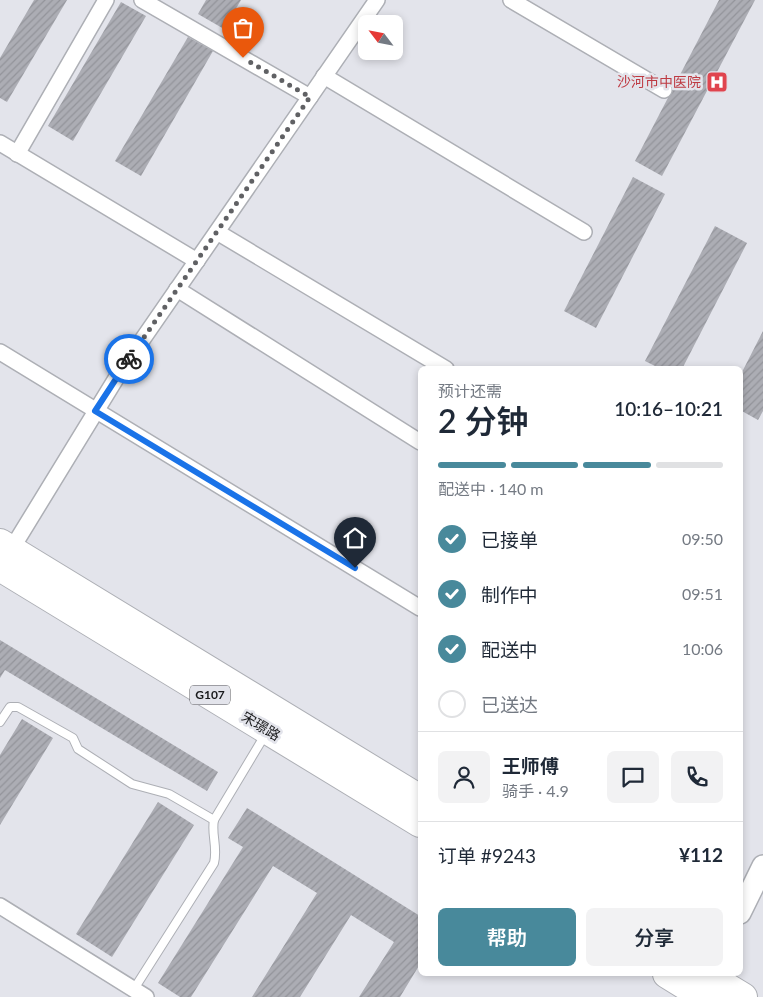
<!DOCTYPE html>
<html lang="zh">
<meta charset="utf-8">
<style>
body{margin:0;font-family:Lato,"Noto Sans SC",sans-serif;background:#f2f2f3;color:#1f2937;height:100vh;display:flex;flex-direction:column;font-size:19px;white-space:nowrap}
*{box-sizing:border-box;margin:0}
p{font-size:16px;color:#747a83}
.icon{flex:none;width:28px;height:28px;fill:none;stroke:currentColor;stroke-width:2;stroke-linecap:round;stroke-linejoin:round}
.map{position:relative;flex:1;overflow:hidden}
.drawer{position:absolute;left:418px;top:366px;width:325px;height:610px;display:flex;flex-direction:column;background:#fff;border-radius:8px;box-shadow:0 2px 8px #0003}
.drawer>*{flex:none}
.needle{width:32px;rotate:302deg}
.buttons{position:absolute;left:358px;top:15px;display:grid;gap:10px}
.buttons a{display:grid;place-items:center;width:45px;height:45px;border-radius:8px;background:#fff;box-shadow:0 2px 8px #0003;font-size:25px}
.pin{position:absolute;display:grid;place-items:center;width:42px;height:42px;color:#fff;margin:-51px -21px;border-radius:50% 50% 50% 0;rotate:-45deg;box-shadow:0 0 5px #0007}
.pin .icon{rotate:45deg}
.courier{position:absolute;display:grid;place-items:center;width:50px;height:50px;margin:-25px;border:4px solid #1a73e8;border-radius:50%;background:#fff;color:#222;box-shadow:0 1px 6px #0007}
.head em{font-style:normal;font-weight:600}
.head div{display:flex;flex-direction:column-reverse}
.head{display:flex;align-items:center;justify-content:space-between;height:85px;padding:0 20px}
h1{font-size:32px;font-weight:600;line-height:38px}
.bar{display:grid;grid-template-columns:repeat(4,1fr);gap:8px 5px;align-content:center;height:60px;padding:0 20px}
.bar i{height:6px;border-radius:4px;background:#e0e1e3}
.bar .on{background:#48899b}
.bar p{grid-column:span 4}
.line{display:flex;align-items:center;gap:12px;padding:0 20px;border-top:1px solid #e0e1e3}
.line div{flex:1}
.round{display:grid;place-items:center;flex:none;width:52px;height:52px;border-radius:8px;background:#f2f2f3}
ol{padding:0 20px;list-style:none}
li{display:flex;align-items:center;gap:15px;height:55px}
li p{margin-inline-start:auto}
li .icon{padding:5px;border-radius:50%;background:#48899b;color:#fff;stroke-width:4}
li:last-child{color:#747a83}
li i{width:28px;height:28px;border:2px solid #e0e1e3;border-radius:50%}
.cta{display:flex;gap:10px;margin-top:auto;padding:10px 20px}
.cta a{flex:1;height:58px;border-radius:8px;background:#48899b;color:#fff;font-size:20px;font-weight:600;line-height:58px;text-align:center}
.cta a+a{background:#f2f2f3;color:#1f2937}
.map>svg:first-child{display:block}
</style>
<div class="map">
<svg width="763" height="997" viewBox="0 0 763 997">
<defs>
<pattern id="building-hatch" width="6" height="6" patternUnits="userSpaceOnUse" patternTransform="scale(1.25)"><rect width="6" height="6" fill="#acadb4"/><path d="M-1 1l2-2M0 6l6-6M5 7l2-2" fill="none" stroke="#93949a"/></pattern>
</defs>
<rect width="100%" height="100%" fill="#e3e4eb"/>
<g fill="url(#building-hatch)">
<path d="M34,0h33l-60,102 -7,-4v-40z"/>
<path d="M206,0h35l-17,29 -26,-15z"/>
<path d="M719,0h36l-93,176 -27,-15z"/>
<path d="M121,2l25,14 -73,125 -25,-15z"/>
<path d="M188,37l25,14 -72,125 -26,-15z"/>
<path d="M633,177l32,17 -69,134 -32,-17z"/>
<path d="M715,226l32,17 -65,126h-21l-16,-8z"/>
<path d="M763,331v80l-5,9 -18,-10v-34z"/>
<path d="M0,640l218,132 -11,19 -202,-121 -5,8z"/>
<path d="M22,719l31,19 -53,87v-70z"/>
<path d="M158,802l36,23 -82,132 -36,-23z"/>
<path d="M247,808l173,108v48l-20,33h-41l35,-55 -43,-27 -51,82h-48l65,-104 -44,-27 -82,131h-11l-22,-14 85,-136 -15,-9z"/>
</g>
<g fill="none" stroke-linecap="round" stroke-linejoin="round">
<g stroke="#adafb5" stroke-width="10">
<g id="lane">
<path d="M0,722l10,-15h8l55,31 5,11 54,35 37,10 45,26"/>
<path d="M134,989l80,-126c4,-16 -3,-29 0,-43l51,-85"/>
</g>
</g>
<g stroke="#adafb5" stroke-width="18">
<g id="street">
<path d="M142,0l168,97"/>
<path d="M511,0l153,90"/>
<path d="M324,76l260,156"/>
<path d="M0,143l197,118"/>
<path d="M17,154l89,-154"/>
<path d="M217,232l229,137"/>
<path d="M177,289l243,153"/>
<path d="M0,352l420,256"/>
<path d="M11,550l109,-178 257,-372"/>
<path d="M0,906l146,91"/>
</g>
</g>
<g stroke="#adafb5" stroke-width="24">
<path id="secondary" d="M740,913l23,-47"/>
</g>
<g stroke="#adafb5" stroke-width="30">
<g id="highway">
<path d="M0,543l420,256"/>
<path d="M0,567l420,256"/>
<path d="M667,974l37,23"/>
<path d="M705,974l38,23"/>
</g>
</g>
<use href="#lane" stroke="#fff" stroke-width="8"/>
<use href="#street" stroke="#fff" stroke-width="15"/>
<use href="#secondary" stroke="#fff" stroke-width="21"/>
<use href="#highway" stroke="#fff" stroke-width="28"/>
</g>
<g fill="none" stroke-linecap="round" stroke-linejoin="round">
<path stroke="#606164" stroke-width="5" stroke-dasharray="0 9" d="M129,359l181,-262 -67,-39"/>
<path stroke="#1a73e8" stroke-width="6" d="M129,359l-34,52 260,157"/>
</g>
<defs>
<g id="hospital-square" transform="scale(1.125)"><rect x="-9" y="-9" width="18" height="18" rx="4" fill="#e0444e" stroke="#e3e4eb"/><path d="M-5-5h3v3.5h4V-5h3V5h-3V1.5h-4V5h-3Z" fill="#fff"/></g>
</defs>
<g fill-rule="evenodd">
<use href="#hospital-square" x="717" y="82"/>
</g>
<g text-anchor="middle" stroke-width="5" stroke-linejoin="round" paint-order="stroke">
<rect fill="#e3e4eb" stroke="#56575a" stroke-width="1" x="190" y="685.5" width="40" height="19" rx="4"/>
<g font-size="12" font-weight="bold" fill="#191a1c">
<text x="210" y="699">G107</text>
</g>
<g font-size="14" fill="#be3a42" stroke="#e3e4eb" text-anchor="end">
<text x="701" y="87">沙河市中医院</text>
</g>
<g font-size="14" fill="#191a1c" stroke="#e3e4eb">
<text transform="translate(261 726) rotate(31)" y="5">宋璟路</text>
</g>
</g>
</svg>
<div class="buttons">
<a><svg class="needle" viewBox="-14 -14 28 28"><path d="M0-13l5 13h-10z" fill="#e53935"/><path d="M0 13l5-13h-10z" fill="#747a83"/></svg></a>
</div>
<div class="pin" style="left:243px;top:58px;background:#ea580c"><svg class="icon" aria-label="bag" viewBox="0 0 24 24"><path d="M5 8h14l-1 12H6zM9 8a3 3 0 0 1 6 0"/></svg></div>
<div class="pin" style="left:355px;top:568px;background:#1f2937"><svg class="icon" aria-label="home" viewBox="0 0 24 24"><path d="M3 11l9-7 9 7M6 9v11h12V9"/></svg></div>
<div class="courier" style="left:129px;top:359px"><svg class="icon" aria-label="bike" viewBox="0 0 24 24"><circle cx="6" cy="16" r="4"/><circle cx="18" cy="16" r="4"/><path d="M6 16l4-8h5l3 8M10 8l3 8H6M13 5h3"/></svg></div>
<section class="drawer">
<div class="head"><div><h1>2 分钟</h1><p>预计还需</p></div><em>10:16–10:21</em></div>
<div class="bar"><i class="on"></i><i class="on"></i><i class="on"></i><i></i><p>配送中 · 140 m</p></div>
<ol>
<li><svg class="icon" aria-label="check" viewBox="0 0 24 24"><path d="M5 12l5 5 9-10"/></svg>已接单<p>09:50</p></li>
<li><svg class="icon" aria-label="check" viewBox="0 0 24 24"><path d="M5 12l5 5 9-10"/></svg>制作中<p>09:51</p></li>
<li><svg class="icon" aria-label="check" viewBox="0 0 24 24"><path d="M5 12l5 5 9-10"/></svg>配送中<p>10:06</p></li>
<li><i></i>已送达</li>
</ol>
<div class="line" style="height:90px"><a class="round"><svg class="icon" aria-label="person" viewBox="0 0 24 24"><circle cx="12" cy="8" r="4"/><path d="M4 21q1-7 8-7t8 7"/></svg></a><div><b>王师傅</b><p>骑手 · 4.9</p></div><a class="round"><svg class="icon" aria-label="chat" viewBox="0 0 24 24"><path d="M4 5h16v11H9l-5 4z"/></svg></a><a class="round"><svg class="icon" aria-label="phone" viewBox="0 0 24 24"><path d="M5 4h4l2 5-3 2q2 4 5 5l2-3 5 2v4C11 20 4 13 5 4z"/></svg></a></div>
<div class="line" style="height:65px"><div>订单 #9243</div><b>¥112</b></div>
<div class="cta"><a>帮助</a><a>分享</a></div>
</section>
</div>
